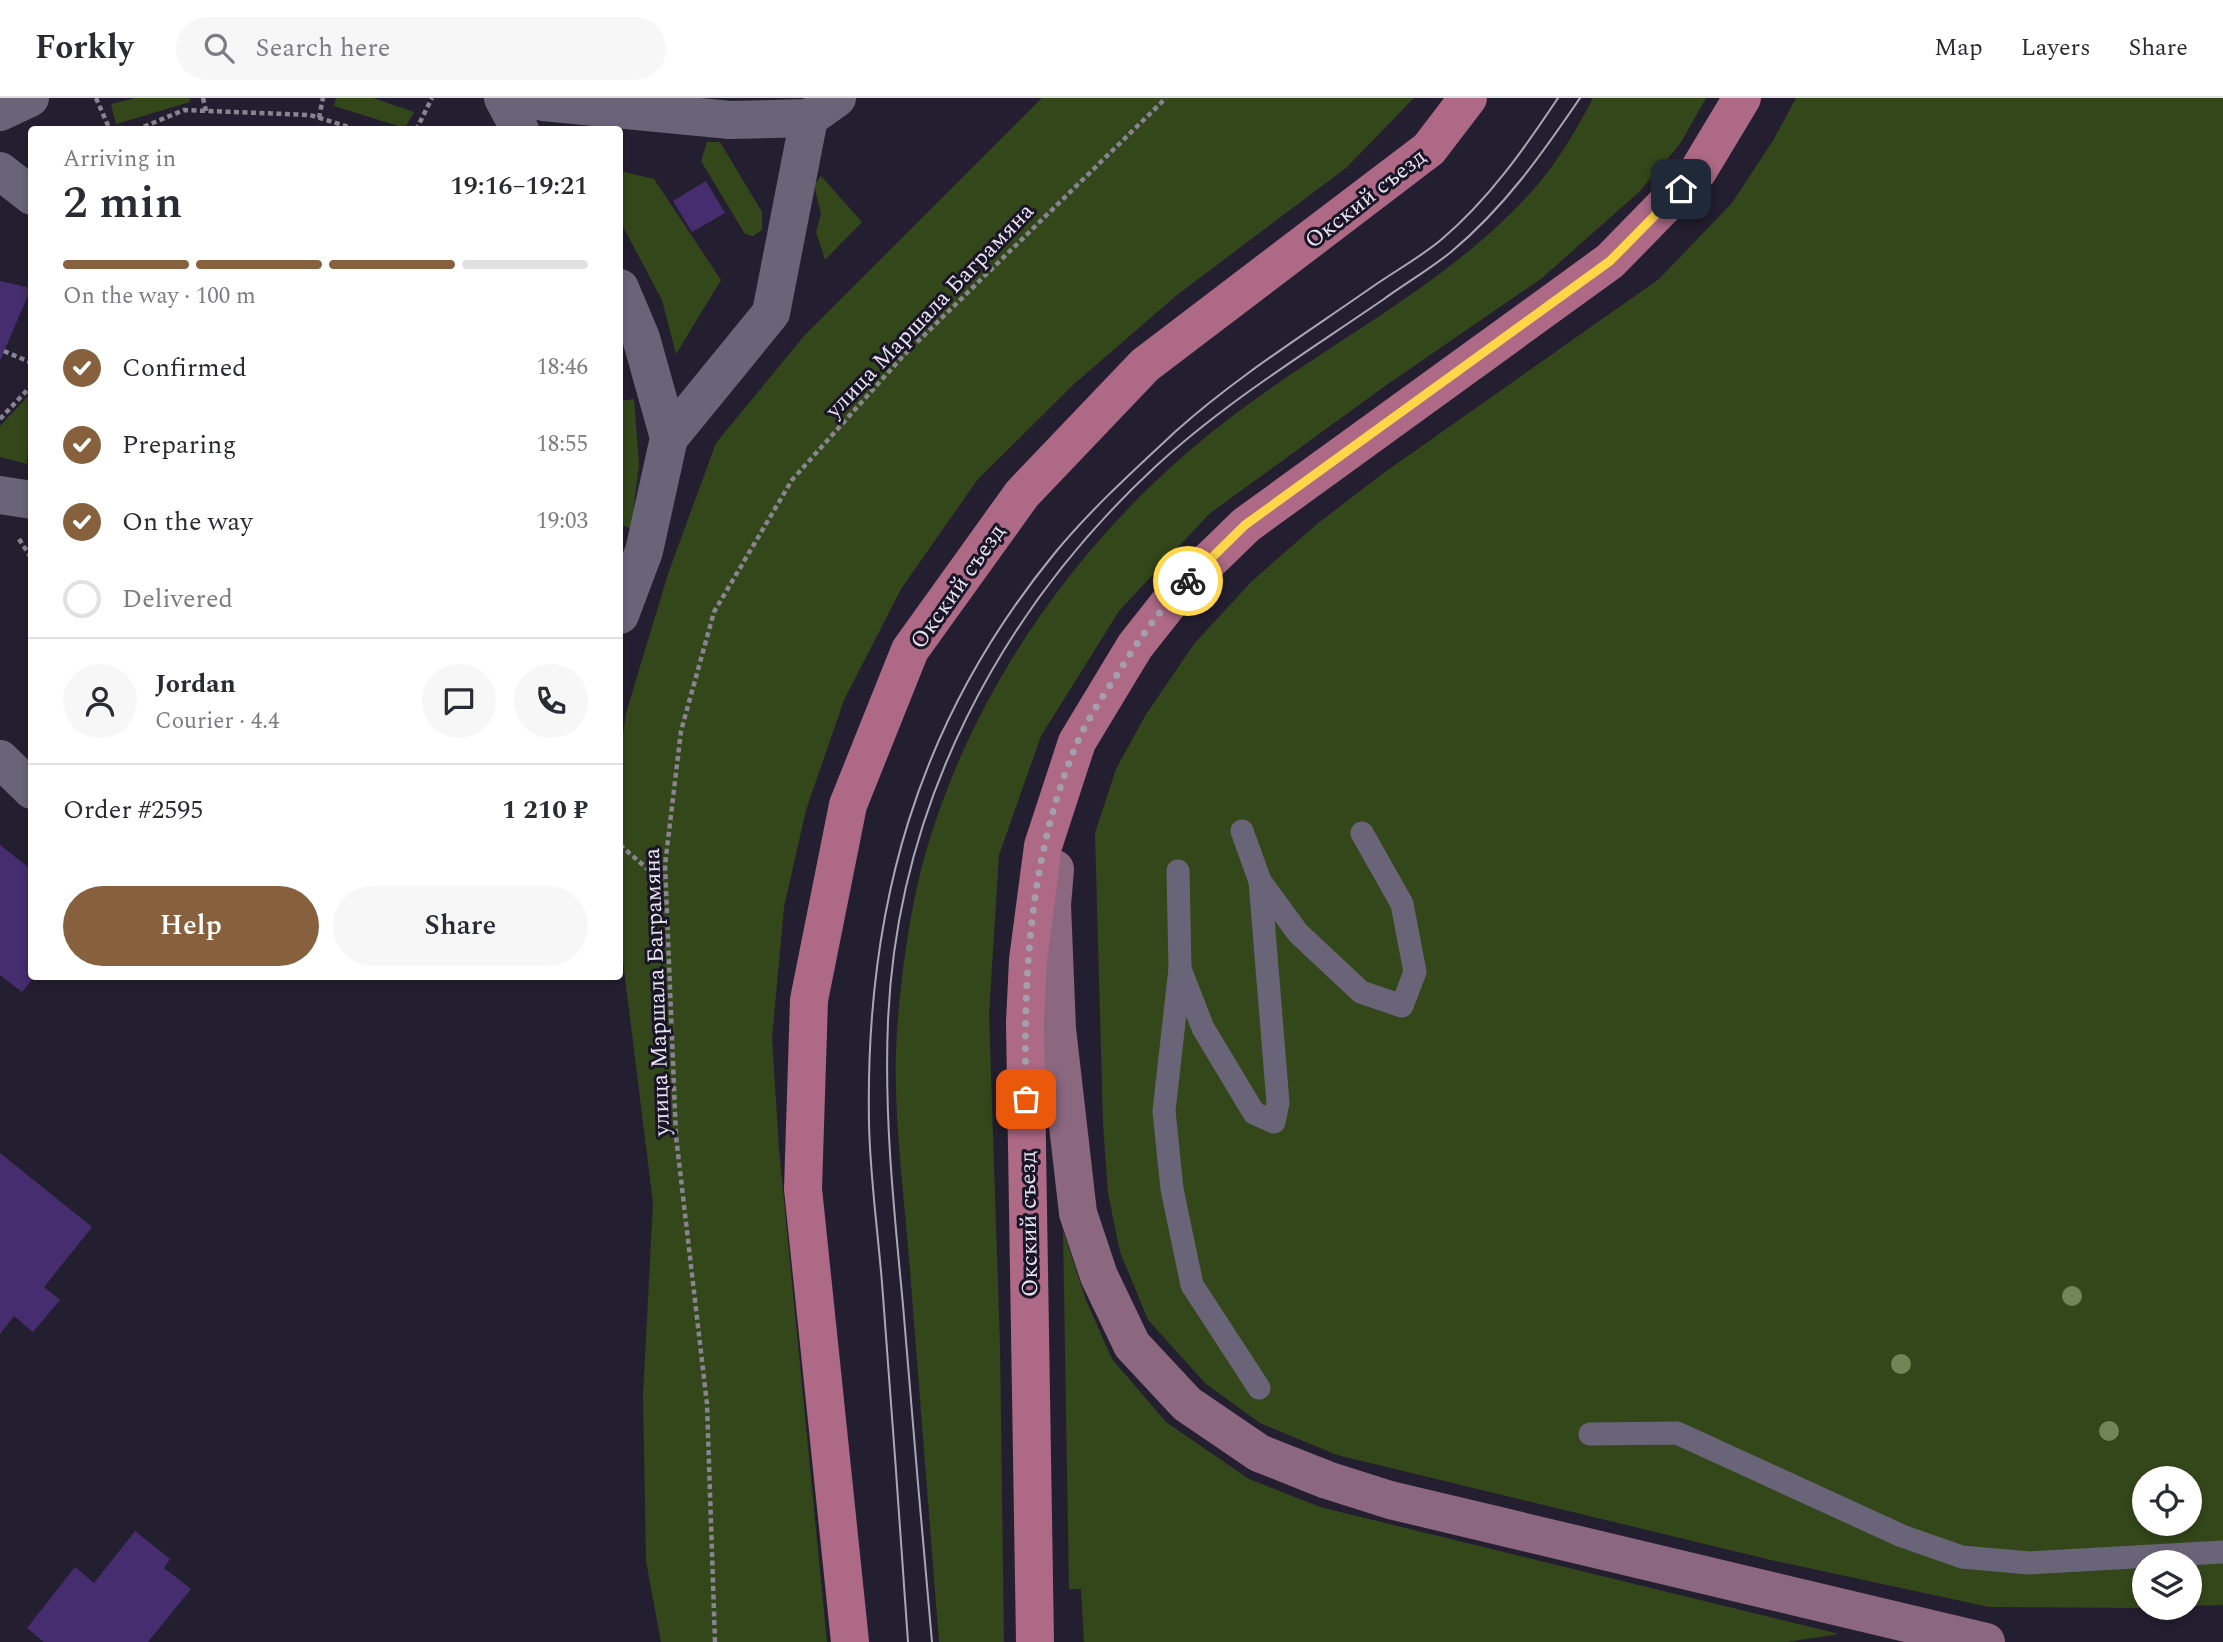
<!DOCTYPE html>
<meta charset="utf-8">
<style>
body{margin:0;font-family:Spectral,serif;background:#f7f7f7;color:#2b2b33;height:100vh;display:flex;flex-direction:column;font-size:26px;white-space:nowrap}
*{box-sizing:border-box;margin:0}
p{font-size:23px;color:#7c7c81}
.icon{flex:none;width:38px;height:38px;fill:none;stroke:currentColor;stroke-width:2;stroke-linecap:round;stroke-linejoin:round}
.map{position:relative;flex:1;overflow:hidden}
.drawer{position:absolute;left:28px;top:28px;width:595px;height:854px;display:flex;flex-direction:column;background:#fff;border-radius:7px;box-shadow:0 4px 10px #0003}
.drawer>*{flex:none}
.buttons{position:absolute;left:2132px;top:1368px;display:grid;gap:14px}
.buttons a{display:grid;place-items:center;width:70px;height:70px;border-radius:50%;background:#fff;box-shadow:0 4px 10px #0003;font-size:35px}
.pin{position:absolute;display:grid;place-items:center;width:60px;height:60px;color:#fff;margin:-30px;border-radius:14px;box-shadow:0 4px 10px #0006}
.courier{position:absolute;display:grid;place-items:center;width:70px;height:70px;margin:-35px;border:5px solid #ffd54a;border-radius:50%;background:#fff;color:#222;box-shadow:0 2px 9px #0007}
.head em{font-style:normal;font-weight:600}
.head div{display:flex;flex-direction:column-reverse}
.head{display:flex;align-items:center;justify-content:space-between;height:119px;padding:0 35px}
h1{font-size:46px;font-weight:600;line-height:52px}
.bar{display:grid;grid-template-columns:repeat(4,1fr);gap:10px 7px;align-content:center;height:84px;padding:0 35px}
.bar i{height:9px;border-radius:5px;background:#e1e1e2}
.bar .on{background:#87603d}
.bar p{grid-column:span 4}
.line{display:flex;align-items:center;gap:18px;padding:0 35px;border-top:2px solid #e1e1e2}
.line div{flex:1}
.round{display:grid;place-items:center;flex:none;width:74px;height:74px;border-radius:37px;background:#f7f7f7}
ol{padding:0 35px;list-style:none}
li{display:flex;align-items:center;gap:21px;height:77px}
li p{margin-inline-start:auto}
li .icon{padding:7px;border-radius:50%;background:#87603d;color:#fff;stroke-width:4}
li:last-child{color:#7c7c81}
li i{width:38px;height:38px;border:4px solid #e1e1e2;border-radius:50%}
.primary-button{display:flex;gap:14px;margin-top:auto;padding:14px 35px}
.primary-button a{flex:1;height:80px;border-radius:42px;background:#87603d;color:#fff;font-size:28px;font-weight:600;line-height:80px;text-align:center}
.primary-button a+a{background:#f7f7f7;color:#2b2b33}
header{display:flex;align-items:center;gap:42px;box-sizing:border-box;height:98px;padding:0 35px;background:#fff;border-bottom:2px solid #e1e1e2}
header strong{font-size:33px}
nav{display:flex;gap:38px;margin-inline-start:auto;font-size:24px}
.search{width:490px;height:63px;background:#f7f7f7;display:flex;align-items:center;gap:18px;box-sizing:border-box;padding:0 24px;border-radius:38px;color:#7c7c81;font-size:26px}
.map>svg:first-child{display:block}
</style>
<header>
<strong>Forkly</strong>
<div class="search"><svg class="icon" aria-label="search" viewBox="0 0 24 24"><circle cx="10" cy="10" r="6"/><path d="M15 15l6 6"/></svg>Search here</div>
<nav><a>Map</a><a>Layers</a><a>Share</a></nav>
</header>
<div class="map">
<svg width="2223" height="1544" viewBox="0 0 2223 1544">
<rect width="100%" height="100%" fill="#241f30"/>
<g fill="#34471a" fill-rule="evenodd">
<path d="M136,0h53l1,4 -74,22 -5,-20z"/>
<path d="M336,0h37l41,14 -9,16 -71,-22z"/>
<path d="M1042,0h372l-68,70 -169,127 -103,89 -96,95 -77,110 -57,111 -38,110 -22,97 -12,131 7,111 48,493h-166l-15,-81 -3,-165 10,-193 -33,-266v-181l6,-43 42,-139 48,-131 88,-107z"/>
<path d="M1593,0h113l-26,46 -41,48 -97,86 -157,108 -176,128 -90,97 -78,125 -42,119 -10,159 11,331 4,297h-65c-10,-128 -20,-256 -30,-384 -6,-75 -17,-153 -12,-228 5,-64 15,-138 35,-198 52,-162 160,-308 294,-411 103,-80 228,-138 313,-238 21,-25 39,-56 54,-85z"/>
<path d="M1796,0h427v1507l-34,1v-43h-45v45l-155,-1 -218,-47 -434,-105 -77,-32 -54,-39 -58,-64 -28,-68 -12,-59 -5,-70 -8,-290 21,-64 29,-53 49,-72 57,-62 66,-58 68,-52 274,-193 73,-76 42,-64zM2144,1381h45v45h-45z"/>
<path d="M707,44h13l42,70v18l-9,6 -8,-2 -44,-73z"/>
<path d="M620,73l34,8 67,101 -45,74 -14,-54 -42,-79z"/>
<path d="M821,78l41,46 -37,38 -9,-28 5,-18 -7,-29z"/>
<path d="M31,295l-4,71 -27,-7v-31z"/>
<path d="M634,301l5,65 -8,65 -11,-5v-123z"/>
<path d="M1063,1132l23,70 26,59 54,63 83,57 71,28 519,127 -52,8h-703l-3,-53h-12z"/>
</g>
<g fill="#462d6f">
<path d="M706,83l19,32 -33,19 -19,-31z"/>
<path d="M0,183l31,7 -31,73z"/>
<path d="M0,747l32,25v106h3l-13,16 -22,-17z"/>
<path d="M0,1055l92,74 -48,60 16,13 -27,32 -19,-16 -14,18z"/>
<path d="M135,1433l35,28 -6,9 27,21 -43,53h-104l-17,-14 48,-61 19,16z"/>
</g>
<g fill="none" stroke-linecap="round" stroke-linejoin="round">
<g stroke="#888492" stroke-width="4.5" stroke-dasharray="5 3.5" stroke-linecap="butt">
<path d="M96,0l14,32"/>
<path d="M203,0l3,13"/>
<path d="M319,20l4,-20"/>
<path d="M136,32l48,-20 126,5 48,15"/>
<path d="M416,32l16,-32"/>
<path d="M4,253l28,12"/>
<path d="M0,321l32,-34"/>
<path d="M19,441l13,20"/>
<path d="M620,747l45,39"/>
<path d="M715,1544l-8,-238 -31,-268 -11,-271 16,-134 33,-119 78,-132 111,-124 263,-258"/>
</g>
<g stroke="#6a6479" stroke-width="23">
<path d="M1242,733l18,50"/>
<path d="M1178,773l2,98"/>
<path d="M1259,1290l-67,-103 -20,-96 -8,-78 16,-142 23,59 51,85 20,9 4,-19 -18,-222 38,52 63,59 41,14 13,-34 -13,-68 -40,-71"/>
<path d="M1590,1336l87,-1 225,103 60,21 67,6 194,-11"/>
</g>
<g stroke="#6a6479" stroke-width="38">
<path d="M503,0l17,32"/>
<path d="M528,0l15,4 187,18 79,-2 28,-20"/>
<path d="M0,14l30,-14"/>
<path d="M0,73l32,25"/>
<path d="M620,190l21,50 28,100"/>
<path d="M0,397l32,5"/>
<path d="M620,517l24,-64 25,-113 102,-125 38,-195"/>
<path d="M0,661l32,31"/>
</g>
<path stroke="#8b6780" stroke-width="38" d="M1055,771l-3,36 5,124 21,184 21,63 33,69 55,59 72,49 68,27 63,20 596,142"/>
<g stroke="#ad6986" stroke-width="38">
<path d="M850,1544l-47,-453 6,-189 39,-195 62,-155 112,-156 123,-129 284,-216 39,-51"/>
<path d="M1035,1544l-10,-620 3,-62 15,-114 34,-104 58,-96 45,-57 66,-64 364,-264 88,-90 44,-73"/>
</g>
<g stroke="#aaa7b4" stroke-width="2">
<path d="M908,1544c-8,-115 -16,-231 -25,-346 -4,-58 -13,-116 -14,-173 -4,-215 48,-401 185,-569 36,-44 80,-84 122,-123 60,-54 132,-99 199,-146 22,-15 47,-29 67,-46 47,-40 82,-90 116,-141"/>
<path d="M932,1544c-10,-112 -20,-225 -29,-337 -9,-95 -19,-188 -15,-284 9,-214 111,-409 267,-554 69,-64 152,-115 229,-168 22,-16 46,-30 67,-47 53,-44 91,-98 129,-154"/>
</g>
</g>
<g fill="#708656">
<circle cx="2072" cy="1198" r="10"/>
<circle cx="1901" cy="1266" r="10"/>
<circle cx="2109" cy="1333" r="10"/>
</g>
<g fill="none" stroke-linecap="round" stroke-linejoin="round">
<path stroke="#a39fad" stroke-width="7" stroke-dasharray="0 12.6" d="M1026,1001c-3,-121 3,-244 51,-356 11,-25 28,-50 43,-73 19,-31 42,-63 68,-89"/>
<path stroke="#ffd54a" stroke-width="9" d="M1188,483l57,-56 365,-264 71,-72"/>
</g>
<g text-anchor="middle" stroke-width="6" stroke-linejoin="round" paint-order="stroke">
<g font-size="23" fill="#e7e4f0" stroke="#1a1526">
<text transform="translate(1365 100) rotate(-38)" y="8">Окский съезд</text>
<text transform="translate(929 212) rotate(-46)" y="8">улица Маршала Баграмяна</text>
<text transform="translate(957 488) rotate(-55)" y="8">Окский съезд</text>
<text transform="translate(656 894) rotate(-92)" y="8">улица Маршала Баграмяна</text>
<text transform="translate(1028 1126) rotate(-91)" y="8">Окский съезд</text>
</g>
</g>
</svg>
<div class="buttons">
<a><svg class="icon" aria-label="locate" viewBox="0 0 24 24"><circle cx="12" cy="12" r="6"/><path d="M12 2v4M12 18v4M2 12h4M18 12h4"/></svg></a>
<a><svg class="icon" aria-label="layers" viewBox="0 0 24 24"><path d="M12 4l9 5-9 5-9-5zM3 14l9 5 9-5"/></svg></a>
</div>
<div class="pin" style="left:1026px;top:1001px;background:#ea580c"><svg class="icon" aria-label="bag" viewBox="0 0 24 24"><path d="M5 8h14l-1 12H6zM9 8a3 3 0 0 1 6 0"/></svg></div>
<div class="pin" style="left:1681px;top:91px;background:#1f2937"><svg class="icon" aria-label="home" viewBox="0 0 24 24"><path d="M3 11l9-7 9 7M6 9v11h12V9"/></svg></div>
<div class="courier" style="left:1188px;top:483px"><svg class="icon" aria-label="bike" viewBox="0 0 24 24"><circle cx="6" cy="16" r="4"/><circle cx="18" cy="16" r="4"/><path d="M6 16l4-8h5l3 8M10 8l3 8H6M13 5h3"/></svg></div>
<section class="drawer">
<div class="head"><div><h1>2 min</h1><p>Arriving in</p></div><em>19:16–19:21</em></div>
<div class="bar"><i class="on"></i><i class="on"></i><i class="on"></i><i></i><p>On the way · 100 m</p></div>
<ol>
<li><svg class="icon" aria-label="check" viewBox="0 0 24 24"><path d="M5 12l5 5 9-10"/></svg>Confirmed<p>18:46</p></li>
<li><svg class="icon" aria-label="check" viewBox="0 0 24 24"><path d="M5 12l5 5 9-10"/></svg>Preparing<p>18:55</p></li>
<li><svg class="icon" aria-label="check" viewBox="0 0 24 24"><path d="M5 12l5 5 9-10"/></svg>On the way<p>19:03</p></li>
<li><i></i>Delivered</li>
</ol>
<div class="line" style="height:126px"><a class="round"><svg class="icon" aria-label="person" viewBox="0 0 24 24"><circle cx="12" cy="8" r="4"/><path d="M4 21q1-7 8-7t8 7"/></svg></a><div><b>Jordan</b><p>Courier · 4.4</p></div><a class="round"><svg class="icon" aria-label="chat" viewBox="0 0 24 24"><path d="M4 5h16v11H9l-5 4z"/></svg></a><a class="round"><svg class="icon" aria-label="phone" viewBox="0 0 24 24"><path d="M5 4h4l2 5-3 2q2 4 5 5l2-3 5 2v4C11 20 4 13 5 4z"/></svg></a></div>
<div class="line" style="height:91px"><div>Order #2595</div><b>1 210 ₽</b></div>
<div class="primary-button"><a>Help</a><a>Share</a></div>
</section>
</div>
